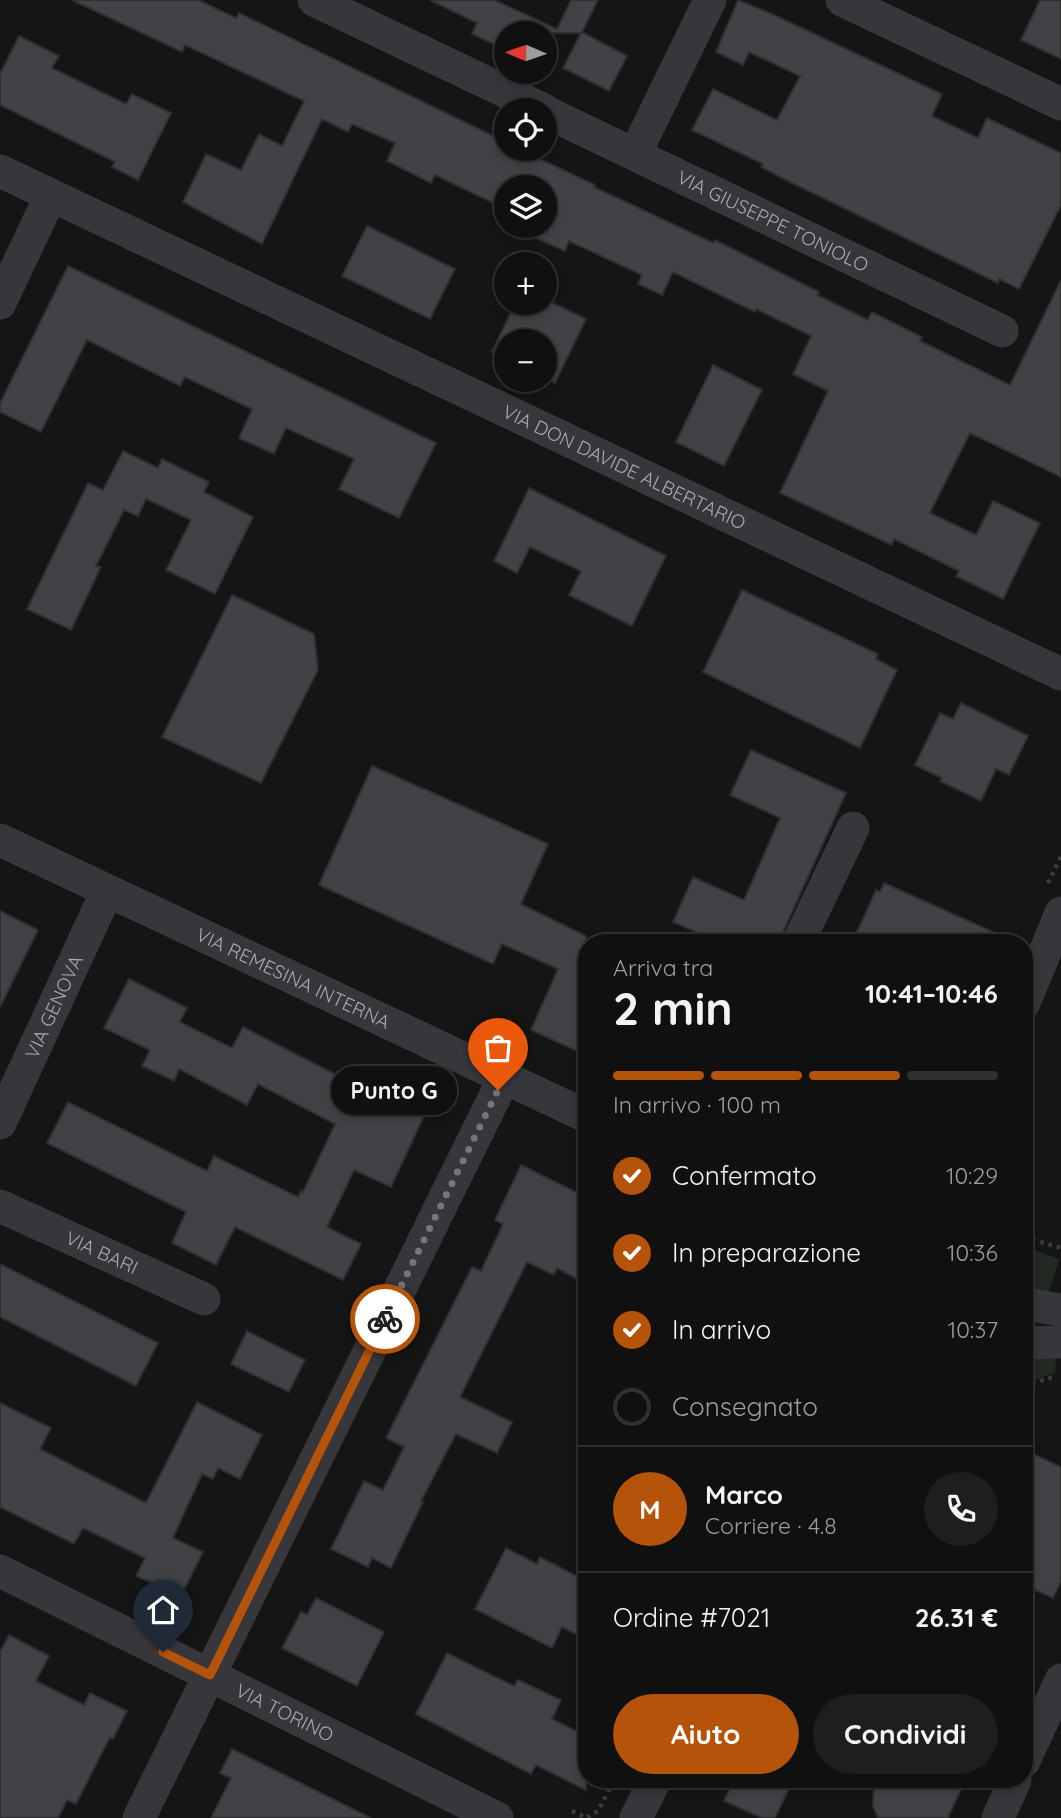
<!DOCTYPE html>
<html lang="it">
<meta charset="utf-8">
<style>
body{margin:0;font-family:Quicksand,sans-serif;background:#1e1e1e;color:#f1f3f6;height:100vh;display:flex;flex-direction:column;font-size:26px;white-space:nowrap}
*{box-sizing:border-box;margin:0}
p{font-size:23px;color:#9c9d9f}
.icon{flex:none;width:38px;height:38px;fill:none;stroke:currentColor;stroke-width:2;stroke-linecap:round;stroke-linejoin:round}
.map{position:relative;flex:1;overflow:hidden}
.drawer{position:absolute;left:578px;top:934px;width:455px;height:854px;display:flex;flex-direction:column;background:#101010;border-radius:28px;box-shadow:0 4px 10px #0003,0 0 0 2px #303030}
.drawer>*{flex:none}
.needle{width:46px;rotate:272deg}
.fabs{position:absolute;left:494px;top:21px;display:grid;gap:14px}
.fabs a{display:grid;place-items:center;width:63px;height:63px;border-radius:50%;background:#101010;box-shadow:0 4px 10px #0003,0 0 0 2px #303030;font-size:35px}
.pin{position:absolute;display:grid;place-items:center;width:60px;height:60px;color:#fff;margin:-72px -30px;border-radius:50% 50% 50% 0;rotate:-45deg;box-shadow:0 0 7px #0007}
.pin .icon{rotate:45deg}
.courier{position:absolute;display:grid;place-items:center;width:70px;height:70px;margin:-35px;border:5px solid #b45309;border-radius:50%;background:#fff;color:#222;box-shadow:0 2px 9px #0007}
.bubble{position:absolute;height:49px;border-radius:24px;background:#101010;box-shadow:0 4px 10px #0003,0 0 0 2px #303030;font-size:23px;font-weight:800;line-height:49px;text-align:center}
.overview em{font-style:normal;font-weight:800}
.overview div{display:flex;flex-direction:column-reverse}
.overview{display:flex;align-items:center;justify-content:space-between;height:119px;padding:0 35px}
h1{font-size:46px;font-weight:800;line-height:52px}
.bar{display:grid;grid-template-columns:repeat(4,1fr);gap:10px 7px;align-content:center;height:84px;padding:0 35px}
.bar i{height:9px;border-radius:5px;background:#303030}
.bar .selected{background:#b45309}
.bar p{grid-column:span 4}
.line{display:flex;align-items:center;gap:18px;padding:0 35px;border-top:2px solid #303030}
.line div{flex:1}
.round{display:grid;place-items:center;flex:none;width:74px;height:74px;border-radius:37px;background:#1e1e1e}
ol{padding:0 35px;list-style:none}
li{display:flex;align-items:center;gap:21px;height:77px}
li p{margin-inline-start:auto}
li .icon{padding:7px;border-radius:50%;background:#b45309;color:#fff;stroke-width:4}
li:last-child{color:#9c9d9f}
li i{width:38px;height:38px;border:4px solid #303030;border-radius:50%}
.button{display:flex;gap:14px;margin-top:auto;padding:14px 35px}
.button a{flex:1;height:80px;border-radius:42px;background:#b45309;color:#fff;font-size:28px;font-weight:800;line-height:80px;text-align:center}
.button a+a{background:#1e1e1e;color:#f1f3f6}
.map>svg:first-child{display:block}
</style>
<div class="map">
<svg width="1061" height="1818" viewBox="0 0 1061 1818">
<rect width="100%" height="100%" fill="#151516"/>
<g fill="#212922">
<path d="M1024,1246l35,13 -11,36 -24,-3z"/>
<path d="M1056,1354l-1,19 -31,10v-25z"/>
</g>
<g fill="#414246" stroke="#2f2f32" stroke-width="2">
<path d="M72,0h126l38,18 3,-5 267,129v7h13l76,36 -1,2 119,56 2,-3 104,52 -2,3 51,25 4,-8 50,25 -2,4 90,44 51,-105v197l-91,-44 -40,80 46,22 17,-34 47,22 -37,76 -47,-23 3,-5 -65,-32 -2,6 -112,-52 48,-102 -35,-17 18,-38 -55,-27 -1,3 -82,-40 -11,23 -24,-11 4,-9 -73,-34 -4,10 -34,-15 5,-10h8v-39h-38v22l-71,-34 -4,8 -44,-22 8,-18 -43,-19 -4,8 -26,-13 -60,125 -79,-42 23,-48 35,16 18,-36 23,12 22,-45 -119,-56 -3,7z"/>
<path d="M430,0h64l63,29 14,-29h27l-16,32 45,24 -18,35 -46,-23 18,-35h-75v17l-34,-16 5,-11z"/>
<path d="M738,0l34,14 170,80 -10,22 46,22 9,-20 74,35v52l-42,84 -20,-10 -1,4 -208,-101 -29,-15 2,-3 -71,-34 21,-41 64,31 23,-44 -51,-24 -6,13 -27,-13z"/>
<path d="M1040,0h21v59l-40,-19z"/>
<path d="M19,36l40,20 -7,12 74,36 6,-10 39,19 -33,67 -26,-13 3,-5 -115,-57v-31z"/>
<path d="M367,226l88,43 -25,50 -88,-43z"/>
<path d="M68,266l368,177 -37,75 -60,-29 15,-30 -68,-31 -12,26 -35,-16 13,-29 -67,-32 -5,9 -93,-46 -46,92 -41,-20v-9z"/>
<path d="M515,303h38l33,16 -31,64 -11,-5v-37h-38v18l-14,-7z"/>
<path d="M713,365l49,25 -38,76 -48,-24z"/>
<path d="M123,451l35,17 4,-9 47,23 -5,10 49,25 -38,77 -49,-24 25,-50 -45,-21 -8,17 -14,-6 -28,56 5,1 -30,63 -44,-21 61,-126 15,7z"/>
<path d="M529,488l137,68 -34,70 -63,-31 12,-24 -51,-24 -13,26 -23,-12z"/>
<path d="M742,590l136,64 -2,5 21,11 -37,78 -157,-76z"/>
<path d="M232,595l82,39 4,36 -57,113 -99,-46z"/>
<path d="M961,703l67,33 -19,39 -13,-6 -15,32 -41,-20 2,-3 -27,-13 25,-52 13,6z"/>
<path d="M751,750l95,43 -68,150h-57l-48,-21 20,-45 51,23 36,-82 -50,-23z"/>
<path d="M372,766l176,78 -27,60 65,32v119l-55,-25 27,-61 -56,-25 -9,20 -174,-79z"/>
<path d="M884,883l134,60h-166l24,-53 4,2z"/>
<path d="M0,911l38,19 -38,77z"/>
<path d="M129,979l58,29 -7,14 52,26 11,-21 111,57 70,32 -33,71 -37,-17 -27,57 34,17 -18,36 -108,-53 -19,38 -44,-22 14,-31 -139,-69 21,-41 139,69 7,-15 84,41 3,-6 2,1 32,-68 -77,-40 -11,21 -68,-36 -5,12 -32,-15 8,-16 -46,-22z"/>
<path d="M521,1165l65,32v87l-29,-16 -3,7 -27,-13 -67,135 52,25 -15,31 -41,-19 -35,67 2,1 -32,66 -19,-10 -4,9 -37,-18 33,-68 19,9 21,-43 -18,-9 86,-171 9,4 22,-47 -8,-4z"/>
<path d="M0,1264l158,79 -22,43 -136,-69z"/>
<path d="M247,1331l58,29 -16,32 -58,-28z"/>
<path d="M197,1402l65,33 -22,44 -22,-11 -5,11 -11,-5 -29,64 30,14 -19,38 -18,-9 -3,7 -27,-12 9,-18 -62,-30 -9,16 -74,-37v-104l51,25 -11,21 106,54z"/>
<path d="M1031,1453l30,14v114l-8,17 -29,-13v-115z"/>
<path d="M506,1548l31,16 3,-7 46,24v58l-24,-12 -10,21 -77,-39z"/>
<path d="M316,1598l68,34 -27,54 -75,-38 19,-36 6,3z"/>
<path d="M9,1635l40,21 -13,25 48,24 6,-12 37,18 -14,28 -3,-2 -34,67 -9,-4 -9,18h-58v-166z"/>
<path d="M447,1653l67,33 4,-6 43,20 -9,19 34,17v54l-50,-25 -5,9 -115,-60z"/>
<path d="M232,1749l139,69h-160l20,-40 -11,-5z"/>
<path d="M734,1780h59l-18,38h-13l-38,-17z"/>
<path d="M874,1780h91l-17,38h-70l-5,-11z"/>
</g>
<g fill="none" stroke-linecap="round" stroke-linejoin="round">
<g stroke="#3c3d42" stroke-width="4.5" stroke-dasharray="3.5 5" stroke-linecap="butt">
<path d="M1048,883l13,-27"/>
<path d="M1024,1048l6,-16"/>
<path d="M1024,1237l37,11"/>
<path d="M1024,1386l29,-9"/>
<path d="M572,1811l15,7 11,-7 16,-31"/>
</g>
<g stroke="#36363b" stroke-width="33">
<path d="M314,0l230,110"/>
<path d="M842,0l219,104"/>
<path id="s1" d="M544,111l458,220"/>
<path d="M635,154l75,-154"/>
<path id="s2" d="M0,171l1061,503"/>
<path d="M0,303l51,-108"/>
<path id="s3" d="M0,840l586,276"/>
<path d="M798,943l55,-115"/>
<path d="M1024,1003l37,-90"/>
<path id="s4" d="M0,1123l107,-232"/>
<path id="s5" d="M0,1206l204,93"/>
<path d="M1024,1304l37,6"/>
<path d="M1024,1343l37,-1"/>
<path id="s6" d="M0,1571l497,247"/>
<path d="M1024,1761l37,-81"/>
<path d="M139,1818l366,-742"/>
<path d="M636,1818l19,-38"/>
<path d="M998,1818l17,-38"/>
</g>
</g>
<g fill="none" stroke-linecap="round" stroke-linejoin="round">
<path stroke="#74767d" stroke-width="7" stroke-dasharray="0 12.6" d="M385,1319l113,-229"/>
<path stroke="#b45309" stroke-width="9" d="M163,1652l47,23 175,-356"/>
</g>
<g text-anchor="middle" stroke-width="5" stroke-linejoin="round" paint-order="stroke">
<g font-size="19" fill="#a7abb5" stroke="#101011">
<text dy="7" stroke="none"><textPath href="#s1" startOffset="254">VIA GIUSEPPE TONIOLO</textPath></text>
<text dy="7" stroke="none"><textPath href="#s2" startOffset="691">VIA DON DAVIDE ALBERTARIO</textPath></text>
<text dy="7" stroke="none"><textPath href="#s3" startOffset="324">VIA REMESINA INTERNA</textPath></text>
<text dy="7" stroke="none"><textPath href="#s4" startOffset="128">VIA GENOVA</textPath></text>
<text dy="7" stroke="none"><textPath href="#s5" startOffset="112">VIA BARI</textPath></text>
<text dy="7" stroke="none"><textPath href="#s6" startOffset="318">VIA TORINO</textPath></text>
</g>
</g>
</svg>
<div class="fabs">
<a><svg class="needle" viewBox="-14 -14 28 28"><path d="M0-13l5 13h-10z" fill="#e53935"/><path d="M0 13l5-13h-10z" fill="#9c9d9f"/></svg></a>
<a><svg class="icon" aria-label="locate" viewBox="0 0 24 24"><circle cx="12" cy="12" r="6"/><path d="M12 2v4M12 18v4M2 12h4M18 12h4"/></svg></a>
<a><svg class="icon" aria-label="layers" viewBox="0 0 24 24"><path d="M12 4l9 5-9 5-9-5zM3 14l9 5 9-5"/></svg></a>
<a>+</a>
<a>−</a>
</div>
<div class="pin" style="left:498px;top:1090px;background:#ea580c"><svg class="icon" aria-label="bag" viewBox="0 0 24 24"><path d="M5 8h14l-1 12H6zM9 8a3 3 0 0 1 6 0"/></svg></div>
<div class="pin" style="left:163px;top:1652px;background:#1f2937"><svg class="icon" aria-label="home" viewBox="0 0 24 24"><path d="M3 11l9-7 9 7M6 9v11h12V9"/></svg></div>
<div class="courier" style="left:385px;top:1319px"><svg class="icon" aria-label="bike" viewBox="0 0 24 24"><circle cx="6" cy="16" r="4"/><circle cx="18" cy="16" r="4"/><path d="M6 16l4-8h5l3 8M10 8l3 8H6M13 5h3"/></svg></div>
<div class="bubble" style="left:331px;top:1066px;width:126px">Punto G</div>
<section class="drawer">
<div class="overview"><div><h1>2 min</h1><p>Arriva tra</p></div><em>10:41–10:46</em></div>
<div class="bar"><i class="selected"></i><i class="selected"></i><i class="selected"></i><i></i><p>In arrivo · 100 m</p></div>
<ol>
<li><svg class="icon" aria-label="check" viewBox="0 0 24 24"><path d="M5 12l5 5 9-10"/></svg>Confermato<p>10:29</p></li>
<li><svg class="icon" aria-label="check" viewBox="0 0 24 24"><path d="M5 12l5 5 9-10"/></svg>In preparazione<p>10:36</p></li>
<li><svg class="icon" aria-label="check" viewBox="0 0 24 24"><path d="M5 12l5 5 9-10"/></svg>In arrivo<p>10:37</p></li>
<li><i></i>Consegnato</li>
</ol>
<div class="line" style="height:126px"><b class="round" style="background:#b45309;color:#fff">M</b><div><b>Marco</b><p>Corriere · 4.8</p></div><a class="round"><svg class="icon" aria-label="phone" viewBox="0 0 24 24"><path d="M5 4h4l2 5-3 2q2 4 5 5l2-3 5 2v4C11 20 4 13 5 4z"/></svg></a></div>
<div class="line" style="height:91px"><div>Ordine #7021</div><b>26.31 €</b></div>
<div class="button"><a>Aiuto</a><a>Condividi</a></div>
</section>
</div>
